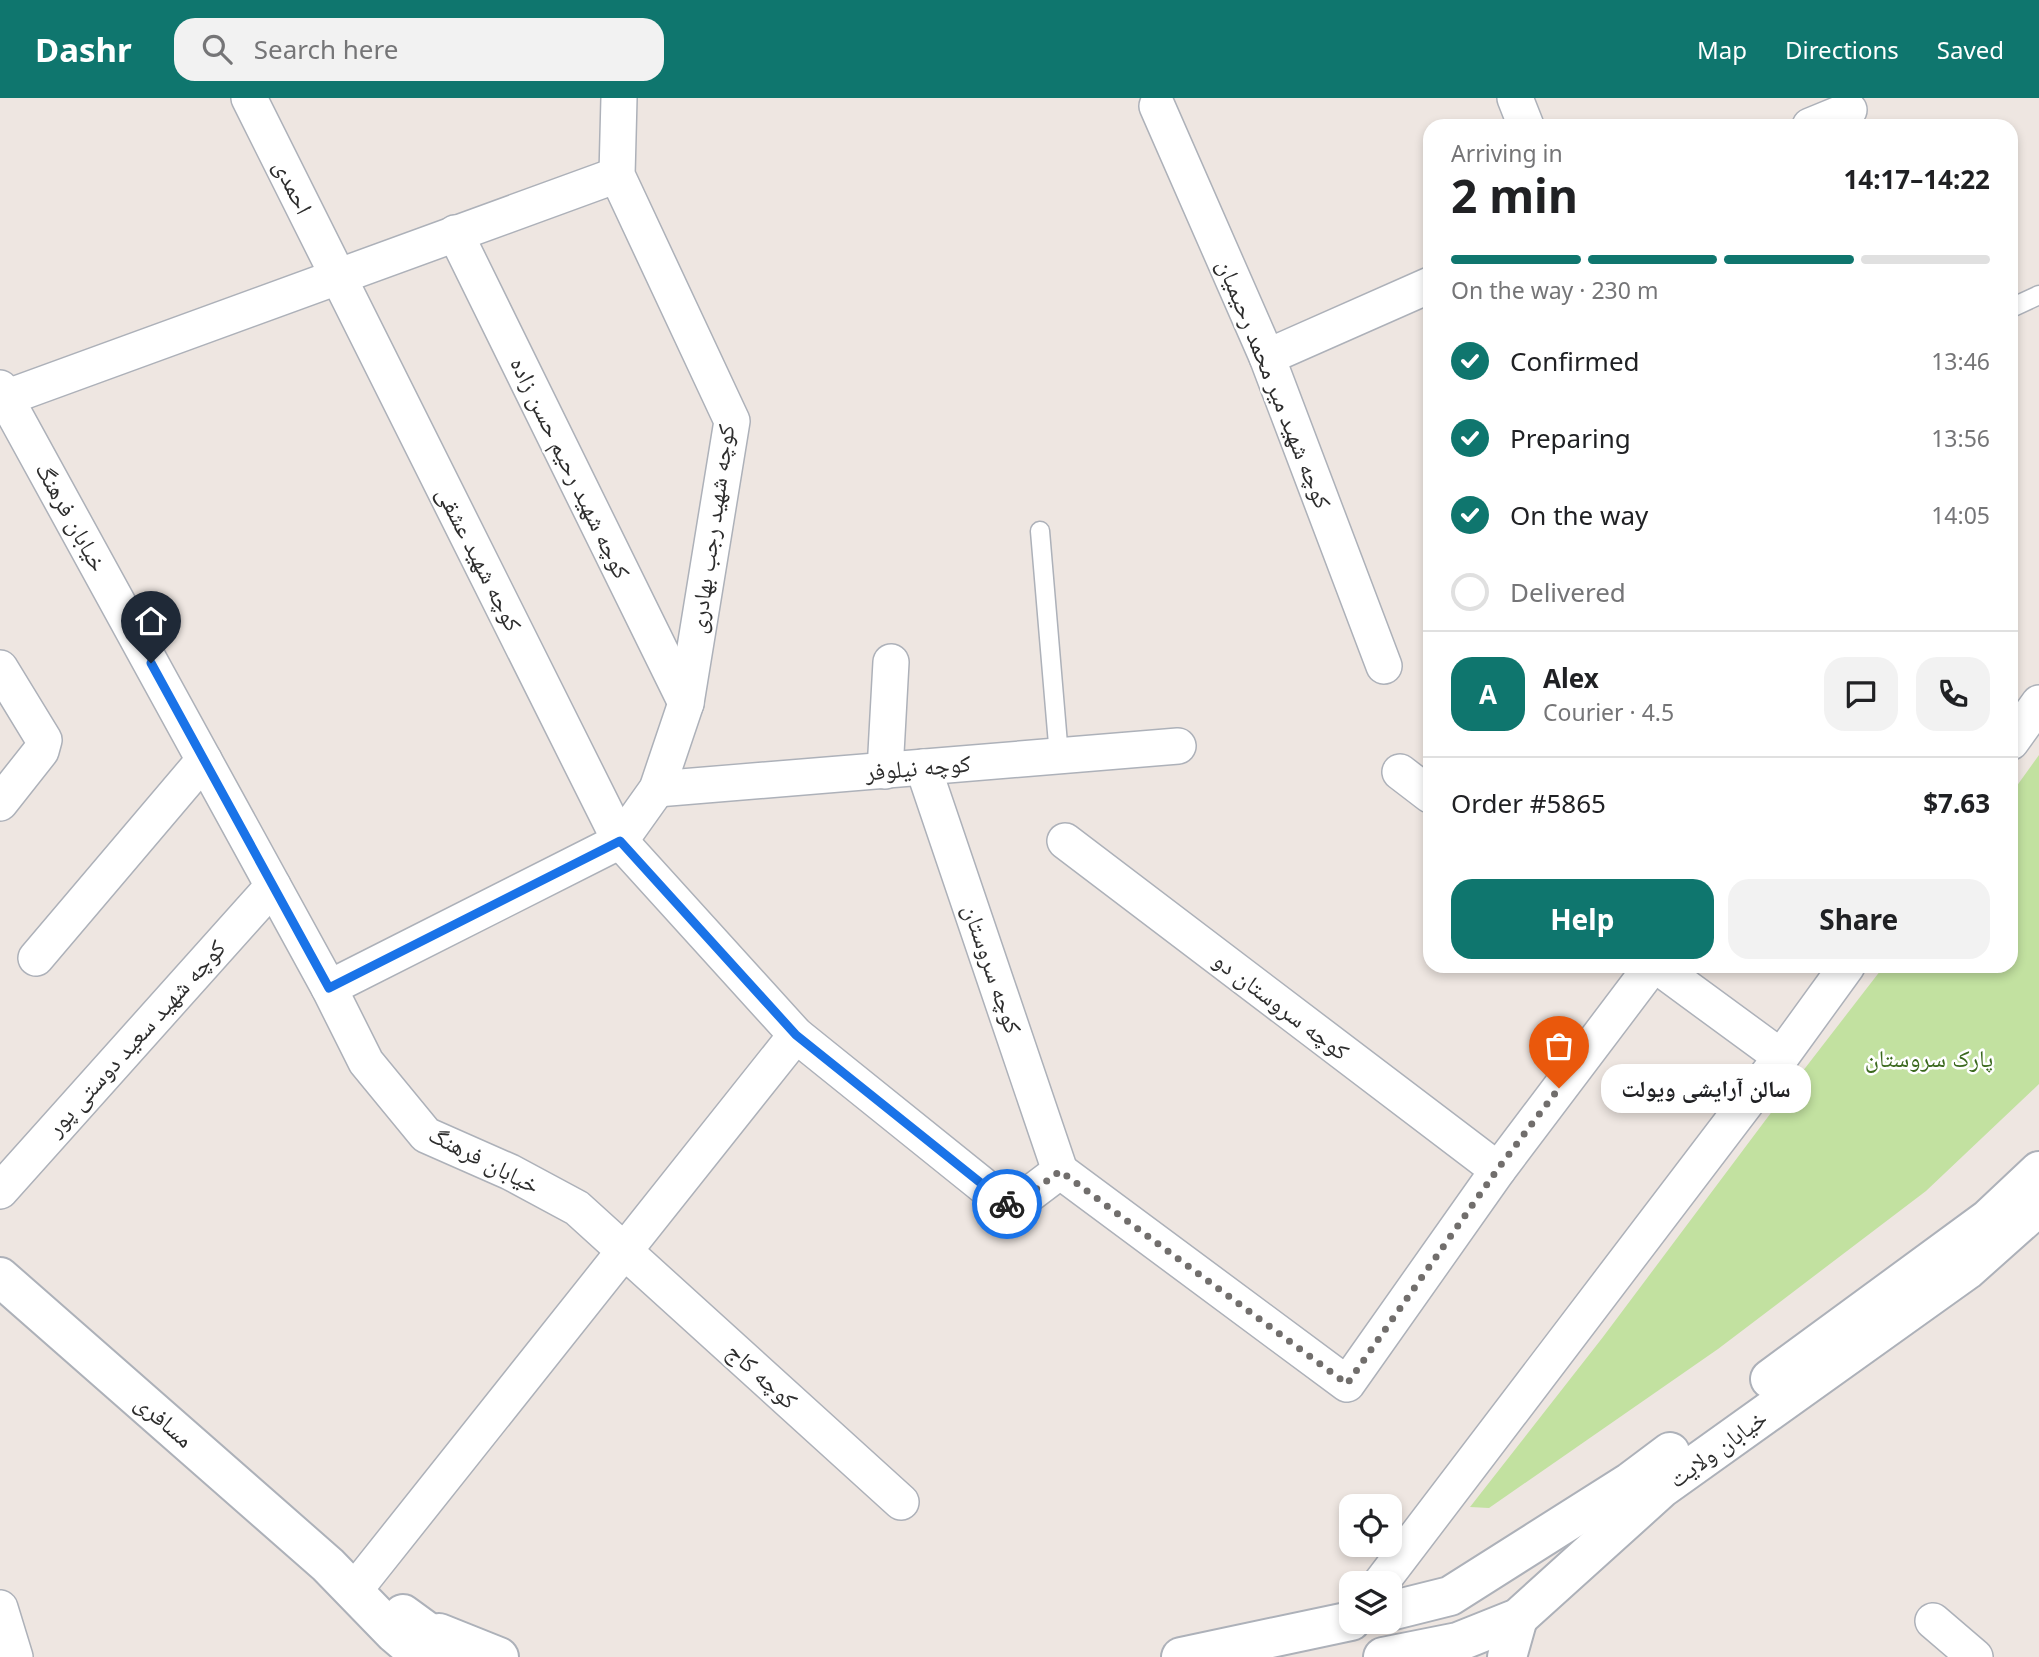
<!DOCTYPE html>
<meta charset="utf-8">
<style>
body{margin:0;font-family:"Noto Sans","Noto Naskh Arabic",sans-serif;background:#f2f2f2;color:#202124;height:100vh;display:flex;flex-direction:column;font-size:26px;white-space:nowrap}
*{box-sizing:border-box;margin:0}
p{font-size:23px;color:#757577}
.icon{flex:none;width:38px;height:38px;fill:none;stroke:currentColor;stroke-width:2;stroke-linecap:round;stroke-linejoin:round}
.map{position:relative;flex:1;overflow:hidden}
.panel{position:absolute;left:1423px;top:21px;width:595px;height:854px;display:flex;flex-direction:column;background:#fff;border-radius:21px;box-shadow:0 4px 10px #0003}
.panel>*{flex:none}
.controls{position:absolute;left:1339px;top:1396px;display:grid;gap:14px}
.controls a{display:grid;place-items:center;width:63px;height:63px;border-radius:14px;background:#fff;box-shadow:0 4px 10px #0003;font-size:35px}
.pin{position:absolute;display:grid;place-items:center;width:60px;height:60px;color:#fff;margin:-72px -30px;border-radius:50% 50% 50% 0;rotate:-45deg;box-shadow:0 0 7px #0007}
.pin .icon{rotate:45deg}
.courier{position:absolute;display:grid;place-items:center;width:70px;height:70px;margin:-35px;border:5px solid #1a73e8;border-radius:50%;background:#fff;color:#222;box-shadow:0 2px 9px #0007}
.bubble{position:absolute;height:49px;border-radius:21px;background:#fff;box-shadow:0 4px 10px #0003;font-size:23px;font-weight:700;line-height:49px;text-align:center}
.headline em{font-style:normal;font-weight:700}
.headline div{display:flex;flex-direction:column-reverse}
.headline{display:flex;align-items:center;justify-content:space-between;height:119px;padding:0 28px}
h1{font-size:46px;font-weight:700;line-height:52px}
.bar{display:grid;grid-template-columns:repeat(4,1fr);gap:10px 7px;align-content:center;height:84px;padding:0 28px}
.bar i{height:9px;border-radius:5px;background:#e0e0e0}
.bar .active{background:#0f766e}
.bar p{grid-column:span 4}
.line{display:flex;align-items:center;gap:18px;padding:0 28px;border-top:2px solid #e0e0e0}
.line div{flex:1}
.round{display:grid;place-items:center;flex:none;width:74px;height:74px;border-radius:21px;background:#f2f2f2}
ol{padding:0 28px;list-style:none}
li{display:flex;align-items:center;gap:21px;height:77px}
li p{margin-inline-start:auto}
li .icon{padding:7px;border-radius:50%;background:#0f766e;color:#fff;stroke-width:4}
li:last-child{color:#757577}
li i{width:38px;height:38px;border:4px solid #e0e0e0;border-radius:50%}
.button{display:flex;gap:14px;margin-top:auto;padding:14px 28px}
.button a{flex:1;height:80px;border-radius:21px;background:#0f766e;color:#fff;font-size:28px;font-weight:700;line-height:80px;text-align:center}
.button a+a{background:#f2f2f2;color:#202124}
header{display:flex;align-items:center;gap:42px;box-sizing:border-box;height:98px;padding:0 35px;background:#0f766e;color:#fff}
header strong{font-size:33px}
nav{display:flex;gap:38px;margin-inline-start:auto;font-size:24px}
.search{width:490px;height:63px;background:#f2f2f2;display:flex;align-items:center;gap:18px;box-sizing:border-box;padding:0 24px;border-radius:21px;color:#757577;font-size:26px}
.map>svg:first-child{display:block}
</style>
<header>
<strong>Dashr</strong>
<div class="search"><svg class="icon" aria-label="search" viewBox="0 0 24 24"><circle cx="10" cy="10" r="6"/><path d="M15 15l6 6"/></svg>Search here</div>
<nav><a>Map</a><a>Directions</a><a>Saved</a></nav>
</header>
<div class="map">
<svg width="2039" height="1559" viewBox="0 0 2039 1559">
<rect width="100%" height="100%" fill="#eee6e1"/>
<path fill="#c2e1a0" d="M2039,657v329l-113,107 -208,158 -229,159 -19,-1 133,-170 179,-239 102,-132h127v-172z"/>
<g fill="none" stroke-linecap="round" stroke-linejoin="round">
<g stroke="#adb1b9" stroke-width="21">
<g id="service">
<path d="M2011,210l28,-13"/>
<path d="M1040,433l19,225"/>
</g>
</g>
<g stroke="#adb1b9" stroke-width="38">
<g id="minor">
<path d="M249,0l371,743 176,194 215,173 49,-37"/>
<path d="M1515,0l11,28"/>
<path d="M1157,8l110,251 117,309"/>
<path d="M1810,28l39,-16"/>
<path d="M455,135l231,470"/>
<path d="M1267,259l163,-72"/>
<path d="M0,290l329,600 37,74 60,73 84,37 67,36 324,294"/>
<path d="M0,302l617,-225"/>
<path d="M0,570l44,72 -3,11 -41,52"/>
<path d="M2011,644l28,-39"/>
<path d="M923,669l137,404"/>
<path d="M885,673l6,-109"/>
<path d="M1400,674l30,23"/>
<path d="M657,691l521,-43"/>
<path d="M1065,743l433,329"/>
<path d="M36,860l168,-198"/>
<path d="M1657,868l124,91"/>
<path d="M329,890l291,-147 37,-52 29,-86 46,-282 -115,-246 2,-77"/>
<path d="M1060,1073l287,213 151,-214 154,-204"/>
<path d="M0,1093l273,-305"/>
<path d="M1380,1486l401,-527 66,-91"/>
<path d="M353,1494l443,-557"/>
<path d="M0,1510l15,49"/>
<path d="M1933,1523l42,36"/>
</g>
</g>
<g stroke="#adb1b9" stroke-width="42">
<path id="tertiary" d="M1507,1559l11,-39"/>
</g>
<g stroke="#adb1b9" stroke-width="42">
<g id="secondary">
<path d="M0,1179l328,288 66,68 28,24"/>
<path d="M1770,1281l218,-160 51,-48"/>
<path d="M1390,1513l60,-15 180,-114 40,-30"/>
<path d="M403,1516l59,43"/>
<path d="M439,1535l60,24"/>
<path d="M1181,1559l170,-36"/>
<path d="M1383,1559l75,-15 60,-24 144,-130 305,-218 72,-64"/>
</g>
</g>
<use href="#service" stroke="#fff" stroke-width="18"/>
<use href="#minor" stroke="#fff" stroke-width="35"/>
<use href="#tertiary" stroke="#fff" stroke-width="38"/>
<use href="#secondary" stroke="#fff" stroke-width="38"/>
</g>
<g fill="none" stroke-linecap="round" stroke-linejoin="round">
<path stroke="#716e6c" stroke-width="7" stroke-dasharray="0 12.6" d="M1007,1106l4,4 49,-37 287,213 150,-214 62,-82"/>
<path stroke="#1a73e8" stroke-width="9" d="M151,565l178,325 291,-147 176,194 211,169"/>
</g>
<g text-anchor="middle" stroke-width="5" stroke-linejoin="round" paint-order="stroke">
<g font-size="24" fill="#2d2d2d" stroke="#fff">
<text transform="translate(293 89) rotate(64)" y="8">احمدی</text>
<text transform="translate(1274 286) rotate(68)" y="8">کوچه شهید میر محمد رحیمیان</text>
<text transform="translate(570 370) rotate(64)" y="8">کوچه شهید رحیم حسن زاده</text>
<text transform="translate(71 419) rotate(61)" y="8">خیابان فرهنگ</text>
<text transform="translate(712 431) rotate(-82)" y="8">کوچه شهید رجب بهادری</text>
<text transform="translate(479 461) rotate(63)" y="8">کوچه شهید عشقی</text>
<text transform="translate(918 670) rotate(-5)" y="8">کوچه نیلوفر</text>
<text transform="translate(992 871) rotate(71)" y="8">کوچه سروستان</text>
<text transform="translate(1281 908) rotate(37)" y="8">کوچه سروستان دو</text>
<text transform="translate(136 940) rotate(-48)" y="8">کوچه شهید سعید دوستی پور</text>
<text transform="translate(484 1062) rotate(27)" y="8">خیابان فرهنگ</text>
<text transform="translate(762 1278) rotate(42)" y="8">کوچه کاج</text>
<text transform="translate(164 1323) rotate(41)" y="8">مسافری</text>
<text transform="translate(1718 1351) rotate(-36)" y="8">خیابان ولایت</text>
</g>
<g font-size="24" fill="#3b691e" stroke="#fff">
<text x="1929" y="969">پارک سروستان</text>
</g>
</g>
</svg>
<div class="controls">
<a><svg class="icon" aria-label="locate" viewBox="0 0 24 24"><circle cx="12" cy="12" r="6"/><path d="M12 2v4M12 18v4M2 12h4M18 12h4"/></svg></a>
<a><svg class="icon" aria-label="layers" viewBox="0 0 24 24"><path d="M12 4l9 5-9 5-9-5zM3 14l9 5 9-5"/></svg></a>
</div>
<div class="pin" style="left:1559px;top:990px;background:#ea580c"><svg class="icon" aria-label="bag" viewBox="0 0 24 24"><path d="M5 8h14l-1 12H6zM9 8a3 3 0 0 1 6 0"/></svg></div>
<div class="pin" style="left:151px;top:565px;background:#1f2937"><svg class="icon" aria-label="home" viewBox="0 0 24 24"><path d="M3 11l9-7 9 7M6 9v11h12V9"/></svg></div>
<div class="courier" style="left:1007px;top:1106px"><svg class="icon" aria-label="bike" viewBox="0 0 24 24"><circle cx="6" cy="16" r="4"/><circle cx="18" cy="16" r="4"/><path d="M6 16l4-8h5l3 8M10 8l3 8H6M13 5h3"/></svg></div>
<div class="bubble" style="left:1601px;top:966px;width:210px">سالن آرایشی ویولت</div>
<section class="panel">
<div class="headline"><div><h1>2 min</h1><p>Arriving in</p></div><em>14:17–14:22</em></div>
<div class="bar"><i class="active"></i><i class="active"></i><i class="active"></i><i></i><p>On the way · 230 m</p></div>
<ol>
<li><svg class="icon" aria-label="check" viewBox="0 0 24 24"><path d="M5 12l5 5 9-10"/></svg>Confirmed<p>13:46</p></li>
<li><svg class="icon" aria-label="check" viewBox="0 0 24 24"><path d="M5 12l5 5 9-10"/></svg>Preparing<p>13:56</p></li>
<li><svg class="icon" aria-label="check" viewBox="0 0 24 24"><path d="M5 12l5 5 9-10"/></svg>On the way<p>14:05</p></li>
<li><i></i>Delivered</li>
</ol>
<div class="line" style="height:126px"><b class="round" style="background:#0f766e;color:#fff">A</b><div><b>Alex</b><p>Courier · 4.5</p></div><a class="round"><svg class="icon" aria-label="chat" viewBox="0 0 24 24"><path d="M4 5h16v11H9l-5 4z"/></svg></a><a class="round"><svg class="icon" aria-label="phone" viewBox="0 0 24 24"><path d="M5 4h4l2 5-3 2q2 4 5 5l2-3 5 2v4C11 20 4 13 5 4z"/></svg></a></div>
<div class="line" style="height:91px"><div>Order #5865</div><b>$7.63</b></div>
<div class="button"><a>Help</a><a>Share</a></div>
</section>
</div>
